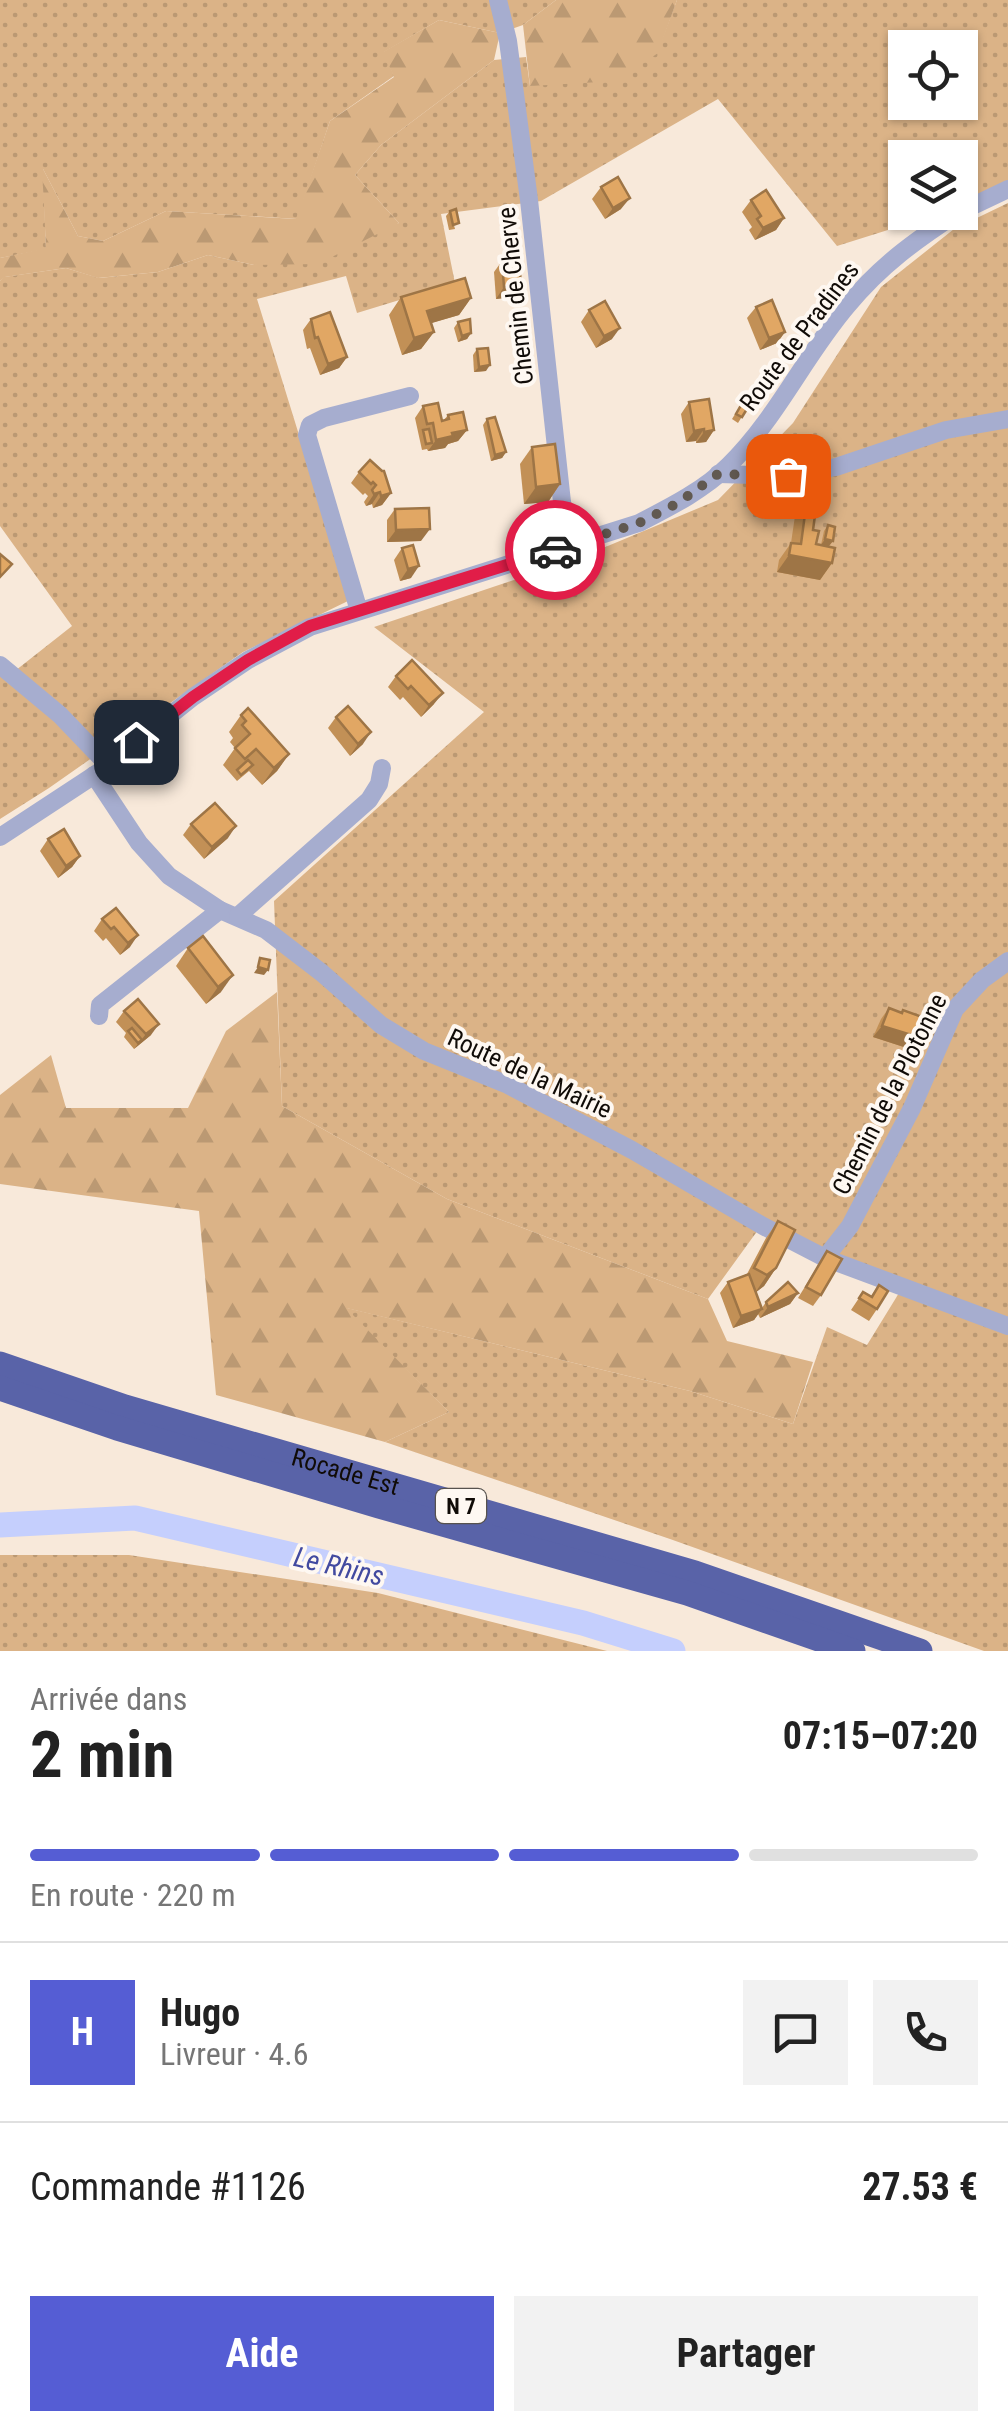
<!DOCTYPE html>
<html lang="fr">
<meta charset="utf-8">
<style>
body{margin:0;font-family:"Roboto Condensed",sans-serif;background:#f2f2f2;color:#222;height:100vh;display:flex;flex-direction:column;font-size:38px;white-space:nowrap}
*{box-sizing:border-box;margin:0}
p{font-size:32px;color:#767676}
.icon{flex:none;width:55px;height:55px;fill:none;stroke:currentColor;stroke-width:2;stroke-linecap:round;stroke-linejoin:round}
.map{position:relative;height:1651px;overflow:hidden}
.sheet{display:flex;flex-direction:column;background:#fff;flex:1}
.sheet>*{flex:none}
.fabs{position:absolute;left:888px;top:30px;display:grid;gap:20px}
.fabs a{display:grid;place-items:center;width:90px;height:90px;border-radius:0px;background:#fff;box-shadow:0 2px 8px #0004;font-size:50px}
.pin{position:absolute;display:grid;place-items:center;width:85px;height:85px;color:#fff;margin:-42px;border-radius:20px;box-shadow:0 5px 15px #0006}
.courier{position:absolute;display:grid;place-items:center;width:100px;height:100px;margin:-50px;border:8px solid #e11d48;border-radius:50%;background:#fff;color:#222;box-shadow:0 2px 12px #0007}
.head em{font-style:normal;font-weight:700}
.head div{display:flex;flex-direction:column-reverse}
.head{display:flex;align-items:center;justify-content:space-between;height:170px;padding:0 30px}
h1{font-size:65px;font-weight:700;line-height:75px}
.bar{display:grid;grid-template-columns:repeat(4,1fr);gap:15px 10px;align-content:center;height:120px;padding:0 30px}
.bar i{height:12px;border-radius:8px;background:#e0e0e0}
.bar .current{background:#555dd4}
.bar p{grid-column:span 4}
.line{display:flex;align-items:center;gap:25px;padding:0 30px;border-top:2px solid #e0e0e0}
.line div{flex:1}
.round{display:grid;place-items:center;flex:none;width:105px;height:105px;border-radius:0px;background:#f2f2f2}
.primary-button{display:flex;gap:20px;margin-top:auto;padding:20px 30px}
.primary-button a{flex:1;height:115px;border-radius:0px;background:#555dd4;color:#fff;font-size:40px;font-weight:700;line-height:115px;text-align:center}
.primary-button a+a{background:#f2f2f2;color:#222}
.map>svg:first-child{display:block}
</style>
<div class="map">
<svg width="1008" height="1651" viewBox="0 0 1008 1651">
<defs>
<pattern id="grass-dots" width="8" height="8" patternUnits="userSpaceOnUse" patternTransform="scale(2.5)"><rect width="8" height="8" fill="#dbb387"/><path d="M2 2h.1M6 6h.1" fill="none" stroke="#bb9973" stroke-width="1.8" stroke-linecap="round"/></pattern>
<pattern id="forest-firs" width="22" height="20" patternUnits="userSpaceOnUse" patternTransform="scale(2.5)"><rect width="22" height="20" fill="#dbb387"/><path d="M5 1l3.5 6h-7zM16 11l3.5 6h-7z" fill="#bb9973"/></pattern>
</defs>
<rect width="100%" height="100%" fill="#f8e9da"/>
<g fill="url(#grass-dots)" fill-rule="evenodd">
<path d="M0,0h556l-33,25 -23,8 -61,-13 -55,32 10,24 -64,45 -33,98 -131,-8 -63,30 -25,-5 -35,-67 3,80 -46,9z"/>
<path d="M677,0h331v181l-48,23v-46h-55v54l37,1 -105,33 -119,-147 -177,102 -100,13 14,69 -98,30 -11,-37 -89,23 93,301 -107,52 -194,136 -49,31v-145l6,4 66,-52 -72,-100v-245l4,-4 62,-9 33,10 59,-6 50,-17 46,10 145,-42 -44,-48 26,-30 113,-85 32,-3 4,29 127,-33zM905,48h55v54h-55z"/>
<path d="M1008,203v1448h-24l-314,-112 -285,-97 64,-30 -106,-105 347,84 103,33 34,-97 40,18 32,-52 -141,-63 -50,69 -261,-100 -165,-93 -8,-205 210,-189 -110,-85 205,-69 139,-58 75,-77 88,-136 73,-58z"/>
<path d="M0,1555h129l249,38 229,58h-607z"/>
</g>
<g fill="url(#forest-firs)">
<path d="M556,0h121l-19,53 -41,28 -87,5 -7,-61z"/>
<path d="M439,20l61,13 -6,27 -113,85 -26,30 44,48 -81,41 -64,1 -46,-10 -50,17 -60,6 -32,-10 -61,9 -5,4v-23l46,-10 -4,-81 36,69 25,5 63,-30 130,8 34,-98 64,-44 -11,-25z"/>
<path d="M277,992l5,114 165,93 261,100 19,42 86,21 -20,62 -103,-33 -344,-83 103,104 -64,30 -169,-47 -17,-184 -199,-27v-89l51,-40 15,53h122l38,-77z"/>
</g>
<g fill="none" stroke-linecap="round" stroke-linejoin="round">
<path stroke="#c5cffd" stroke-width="25" d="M0,1525l135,-7 448,105 90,28"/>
<g stroke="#a6adcf" stroke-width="18">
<path d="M498,0l10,41 21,159 33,302 7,44"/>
<path d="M960,212l48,-23"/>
<path d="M718,474l70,2 48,-9 110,-37 62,-11"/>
<path d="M359,611l-52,-176 3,-10 14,-7 86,-22"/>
<path d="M0,665l60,50 48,50"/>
<path d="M94,775l45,68 30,33 51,34 46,20 56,43 59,52 43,26 84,34 124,65 131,76 62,32 183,68"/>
<path d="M0,837l99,-65 94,-75 55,-37 62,-33 329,-104c31,-16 65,-33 90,-58 48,-47 76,-110 119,-160 33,-40 68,-65 111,-93"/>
<path d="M238,916l131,-116 10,-16 3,-16"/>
<path d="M99,1016l1,-11 120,-95"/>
<path d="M825,1258l25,-32 62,-118 43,-99 27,-29 26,-19"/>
</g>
<g stroke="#5963a8" stroke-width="25">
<path id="s1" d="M0,1364l125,43 570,166 225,78"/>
<path d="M0,1388l117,40 262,78 308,87 166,58"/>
</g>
</g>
<g fill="#c29056">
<path d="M601,187l20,22 -16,10 -13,-20z"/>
<path d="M751,200l33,18 -8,12 -21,10 -6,-10 3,-3 -10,-15z"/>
<path d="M450,211l5,18 -6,1 -3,-14z"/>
<path d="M502,261l11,36 -17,2 -2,-27z"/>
<path d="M401,297l70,1 -12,17 -28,8 3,9 -13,17 -19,6 -13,-40z"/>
<path d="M756,307l29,25 -8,11 -17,7 -13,-32z"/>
<path d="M589,310l23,29 -16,9 -15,-26z"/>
<path d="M311,319l36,38 -8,11 -19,7 -10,-27 -3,1 -4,-19z"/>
<path d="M458,322l13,11 -4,6 -9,3 -4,-14z"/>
<path d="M477,349l9,22 -12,1 -1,-17z"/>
<path d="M744,400l6,4 -12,19 -6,-4z"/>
<path d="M689,402l25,28 -8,12 -10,1v-2l-10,1 -5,-28z"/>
<path d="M423,406l19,15 2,-1 4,-5 19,15 -9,11 -10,3 -3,4 -17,3 -1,-2 -5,1 -7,-32z"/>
<path d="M487,419l19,33 -4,6 -11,3 -8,-36z"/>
<path d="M532,447l28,37 -12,18 -24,2 -4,-40z"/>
<path d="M359,472l32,21 -9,12 -9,3 -1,-4 -6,2 -2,-4 4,-6 -3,-3 -2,2 -12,-12z"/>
<path d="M807,499l9,45 5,1 3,-14 4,-6 5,16 -4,5 3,17 -12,17 -43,-8 2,-12 12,-17 4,-27z"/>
<path d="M395,509l26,32 -34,1v-22z"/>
<path d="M402,548l9,30 -11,3 -6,-21z"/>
<path d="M412,660l22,44 -13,13 -18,-20 -3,3 -12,-13 8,-11z"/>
<path d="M241,715l48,39 -12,17 -15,14 -13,-14 -12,10 -14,-16 12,-17 -5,-6 3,-4 -4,-6z"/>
<path d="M336,717l27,27 -13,12 -22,-28z"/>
<path d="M191,824l37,14 -24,21 -21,-24z"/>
<path d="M48,839l32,17 -8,11 -14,11 -18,-27z"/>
<path d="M116,908l14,39 -10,8 -14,-17 -3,3 -9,-10 8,-12z"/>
<path d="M188,948l33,44 -15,12 -30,-38z"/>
<path d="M889,1008l29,19 -8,22 -37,-12 8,-18z"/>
<path d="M124,1011l27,24 -17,14 -10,-12 2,-4 -10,-11z"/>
<path d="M778,1221l-2,47 -12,18 -8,6 6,16 4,-6 32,-9 -8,11 -30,14 -2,-4 -4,6 -21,8 -13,-35 8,-11 19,-8 19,-36z"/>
<path d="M827,1251l-6,44 -8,11 -15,-8z"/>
<path d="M879,1285l-2,24 -8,12 -18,-11 12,-18 8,4z"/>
</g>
<g fill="#9e7546">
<path d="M630,198l-9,11 -16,10 8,-11z"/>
<path d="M784,218l-8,12 -21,10 8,-12z"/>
<path d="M521,286l-8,11 -17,2 8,-12z"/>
<path d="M471,298l-12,17 -44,13 12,-17z"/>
<path d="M620,328l-8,11 -16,9 8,-12z"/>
<path d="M434,332l-13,17 -19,6 12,-17z"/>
<path d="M785,332l-8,11 -17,7 9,-12z"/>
<path d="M471,333l-4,6 -9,3 4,-6z"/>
<path d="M347,357l-8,11 -19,7 8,-11z"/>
<path d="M490,365l-4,6 -12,1 5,-5z"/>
<path d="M704,429l-8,12 -10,1 8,-11z"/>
<path d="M467,430l-9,11 -10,3 -3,4 -17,3 8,-11 16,-7z"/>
<path d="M714,430l-8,12 -10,1 8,-11z"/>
<path d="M506,452l-4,6 -11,3 4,-6z"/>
<path d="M560,484l-12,18 -24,2 12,-17z"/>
<path d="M380,492l-8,12 -6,2 8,-12z"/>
<path d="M391,493l-9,12 -9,3 8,-12z"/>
<path d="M430,529l-9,12 -34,1 9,-12z"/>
<path d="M825,539l8,2 -5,6 -7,-2z"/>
<path d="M789,555l43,8 -12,17 -43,-8z"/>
<path d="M419,566l-8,12 -11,3 8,-12z"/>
<path d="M443,693l-9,11 -13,13 8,-12z"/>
<path d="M371,732l-8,12 -13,12 8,-12z"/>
<path d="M289,754l-12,17 -15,14 12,-17z"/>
<path d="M236,826l-8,12 -24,21 8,-12z"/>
<path d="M80,856l-8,11 -14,11 8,-12z"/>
<path d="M138,935l-8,12 -10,8 8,-12z"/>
<path d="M258,967l10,3 -4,5 -10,-2z"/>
<path d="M233,975l-12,17 -15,12 12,-17z"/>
<path d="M159,1024l-8,11 -17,14 12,-15z"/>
<path d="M882,1026l36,11 -8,12 -37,-12z"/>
<path d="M776,1268l-12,18 -9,7 12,-18z"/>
<path d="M798,1293l-8,11 -30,14 8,-11z"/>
<path d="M762,1309l-8,11 -21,8 8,-12z"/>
</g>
<g fill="#e1a764" stroke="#9e7546" stroke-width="2.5">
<path d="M618,177l12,21 -17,10 -12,-21z"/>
<path d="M766,190l18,28 -21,10 -6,-9 4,-3 -10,-16z"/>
<path d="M456,209l3,14 -6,2 -3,-14z"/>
<path d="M519,259l2,27 -17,1 -2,-26z"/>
<path d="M465,278l6,20 -44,13 7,21 -20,6 -13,-41z"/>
<path d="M772,300l13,32 -16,6 -13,-31z"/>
<path d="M605,301l15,27 -16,8 -15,-26z"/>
<path d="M330,312l17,45 -19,7 -10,-27 -3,1 -4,-19z"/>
<path d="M470,319l1,14 -9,3 -4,-14z"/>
<path d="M488,348l2,17 -11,2 -2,-18z"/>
<path d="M709,399l5,31 -10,2v-3l-10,2 -5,-29z"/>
<path d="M744,400l6,4 -8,13 -6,-3z"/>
<path d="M438,403l4,18 7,-2 -1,-4 15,-3 4,18 -15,3 1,3 -17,4 -3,-17 -6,1 -4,-18z"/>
<path d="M495,417l11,35 -11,3 -8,-36z"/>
<path d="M429,429l3,14 -6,1 -3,-14z"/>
<path d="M555,444l5,40 -24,3 -4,-40z"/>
<path d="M370,460l12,11h2l7,22 -10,3 -1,-4 -6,2 -2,-4 4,-5 -3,-3 -2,2 -12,-12z"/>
<path d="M807,499l10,2 -4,29 6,1 -3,13 19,4 -3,15 -43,-8 2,-12 10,1z"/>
<path d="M429,508l1,21 -34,1 -1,-21z"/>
<path d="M828,525l7,2 -2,14 -8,-2z"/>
<path d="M413,545l6,21 -11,3 -6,-21z"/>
<path d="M0,554l12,10 -12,13z"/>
<path d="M412,660l31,33 -14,12 -18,-19 -3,3 -12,-13z"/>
<path d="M348,706l23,26 -13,12 -22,-27z"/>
<path d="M248,708l41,46 -15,14 -18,-19 -11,10 -10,-11 15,-14 -8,-9 4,-4 -5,-6z"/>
<path d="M248,760l5,5 -12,10 -4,-5z"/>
<path d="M215,803l21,23 -24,21 -21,-23z"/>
<path d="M64,829l16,27 -14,10 -18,-27z"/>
<path d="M116,908l22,27 -10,8 -14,-16 -3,2 -9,-10z"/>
<path d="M203,936l30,39 -15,12 -30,-39z"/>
<path d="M260,958l10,2 -2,10 -10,-3z"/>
<path d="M138,999l21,25 -13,10 -22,-23z"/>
<path d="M889,1008l13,5 1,-3 19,7 -4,10 4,1 -4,9 -36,-11z"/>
<path d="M132,1028l10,12 -4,3 -10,-12z"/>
<path d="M778,1221l17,9 -19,38 -9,7 -13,-7z"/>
<path d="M827,1251l15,8 -21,36 -15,-8z"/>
<path d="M749,1274l13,35 -21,7 -13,-34z"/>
<path d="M788,1282l10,11 -30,14 -2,-5z"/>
<path d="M879,1285l9,6 -11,18 -18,-11 4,-6 9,5z"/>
</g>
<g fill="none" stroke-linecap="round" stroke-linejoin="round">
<path stroke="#615951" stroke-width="10" stroke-dasharray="0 18" d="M555,550l84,-27 39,-20 40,-29 70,2"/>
<path stroke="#e11d48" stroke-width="12" d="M136,742l57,-45 55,-37 62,-34 245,-76"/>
</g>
<g text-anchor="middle" stroke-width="8" stroke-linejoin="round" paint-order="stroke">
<rect fill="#fef8f2" stroke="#57524e" stroke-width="2.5" x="436" y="1489" width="50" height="34" rx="8"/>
<g font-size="22" font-weight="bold" fill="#100b07">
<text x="461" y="1514">N 7</text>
</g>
<g font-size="25" fill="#100b07" stroke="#fef8f2">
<text transform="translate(515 296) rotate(-96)" y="9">Chemin de Cherve</text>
<text transform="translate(799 336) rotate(-53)" y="9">Route de Pradines</text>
<text transform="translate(530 1073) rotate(25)" y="9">Route de la Mairie</text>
<text transform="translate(889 1094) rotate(-63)" y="9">Chemin de la Plotonne</text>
<text dy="9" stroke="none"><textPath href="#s1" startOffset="362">Rocade Est</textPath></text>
</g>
<g font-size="28" font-style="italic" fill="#424aa0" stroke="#fef8f2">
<text transform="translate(339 1566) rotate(13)" y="10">Le Rhins</text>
</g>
</g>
</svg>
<div class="fabs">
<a><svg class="icon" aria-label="locate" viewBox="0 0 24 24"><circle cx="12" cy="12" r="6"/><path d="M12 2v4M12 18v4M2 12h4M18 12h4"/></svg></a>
<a><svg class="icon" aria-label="layers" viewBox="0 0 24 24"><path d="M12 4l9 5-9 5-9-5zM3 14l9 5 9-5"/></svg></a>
</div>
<div class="pin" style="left:788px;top:476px;background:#ea580c"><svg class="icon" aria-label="bag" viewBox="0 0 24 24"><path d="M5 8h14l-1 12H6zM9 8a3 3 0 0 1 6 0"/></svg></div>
<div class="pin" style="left:136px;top:742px;background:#1f2937"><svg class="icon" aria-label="home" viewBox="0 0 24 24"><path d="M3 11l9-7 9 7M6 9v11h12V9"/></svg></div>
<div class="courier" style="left:555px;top:550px"><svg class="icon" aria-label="car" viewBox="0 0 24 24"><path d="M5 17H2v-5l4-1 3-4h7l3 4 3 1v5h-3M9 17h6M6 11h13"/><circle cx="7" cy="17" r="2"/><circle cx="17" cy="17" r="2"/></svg></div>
</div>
<section class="sheet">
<div class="head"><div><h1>2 min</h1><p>Arrivée dans</p></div><em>07:15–07:20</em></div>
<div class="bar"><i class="current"></i><i class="current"></i><i class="current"></i><i></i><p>En route · 220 m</p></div>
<div class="line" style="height:180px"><b class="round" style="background:#555dd4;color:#fff">H</b><div><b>Hugo</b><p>Livreur · 4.6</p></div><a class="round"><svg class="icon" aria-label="chat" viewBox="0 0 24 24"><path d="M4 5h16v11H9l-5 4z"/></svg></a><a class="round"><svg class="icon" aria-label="phone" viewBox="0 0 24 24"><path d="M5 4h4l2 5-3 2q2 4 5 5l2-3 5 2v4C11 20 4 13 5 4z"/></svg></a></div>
<div class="line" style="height:130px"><div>Commande #1126</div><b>27.53 €</b></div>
<div class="primary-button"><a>Aide</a><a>Partager</a></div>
</section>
